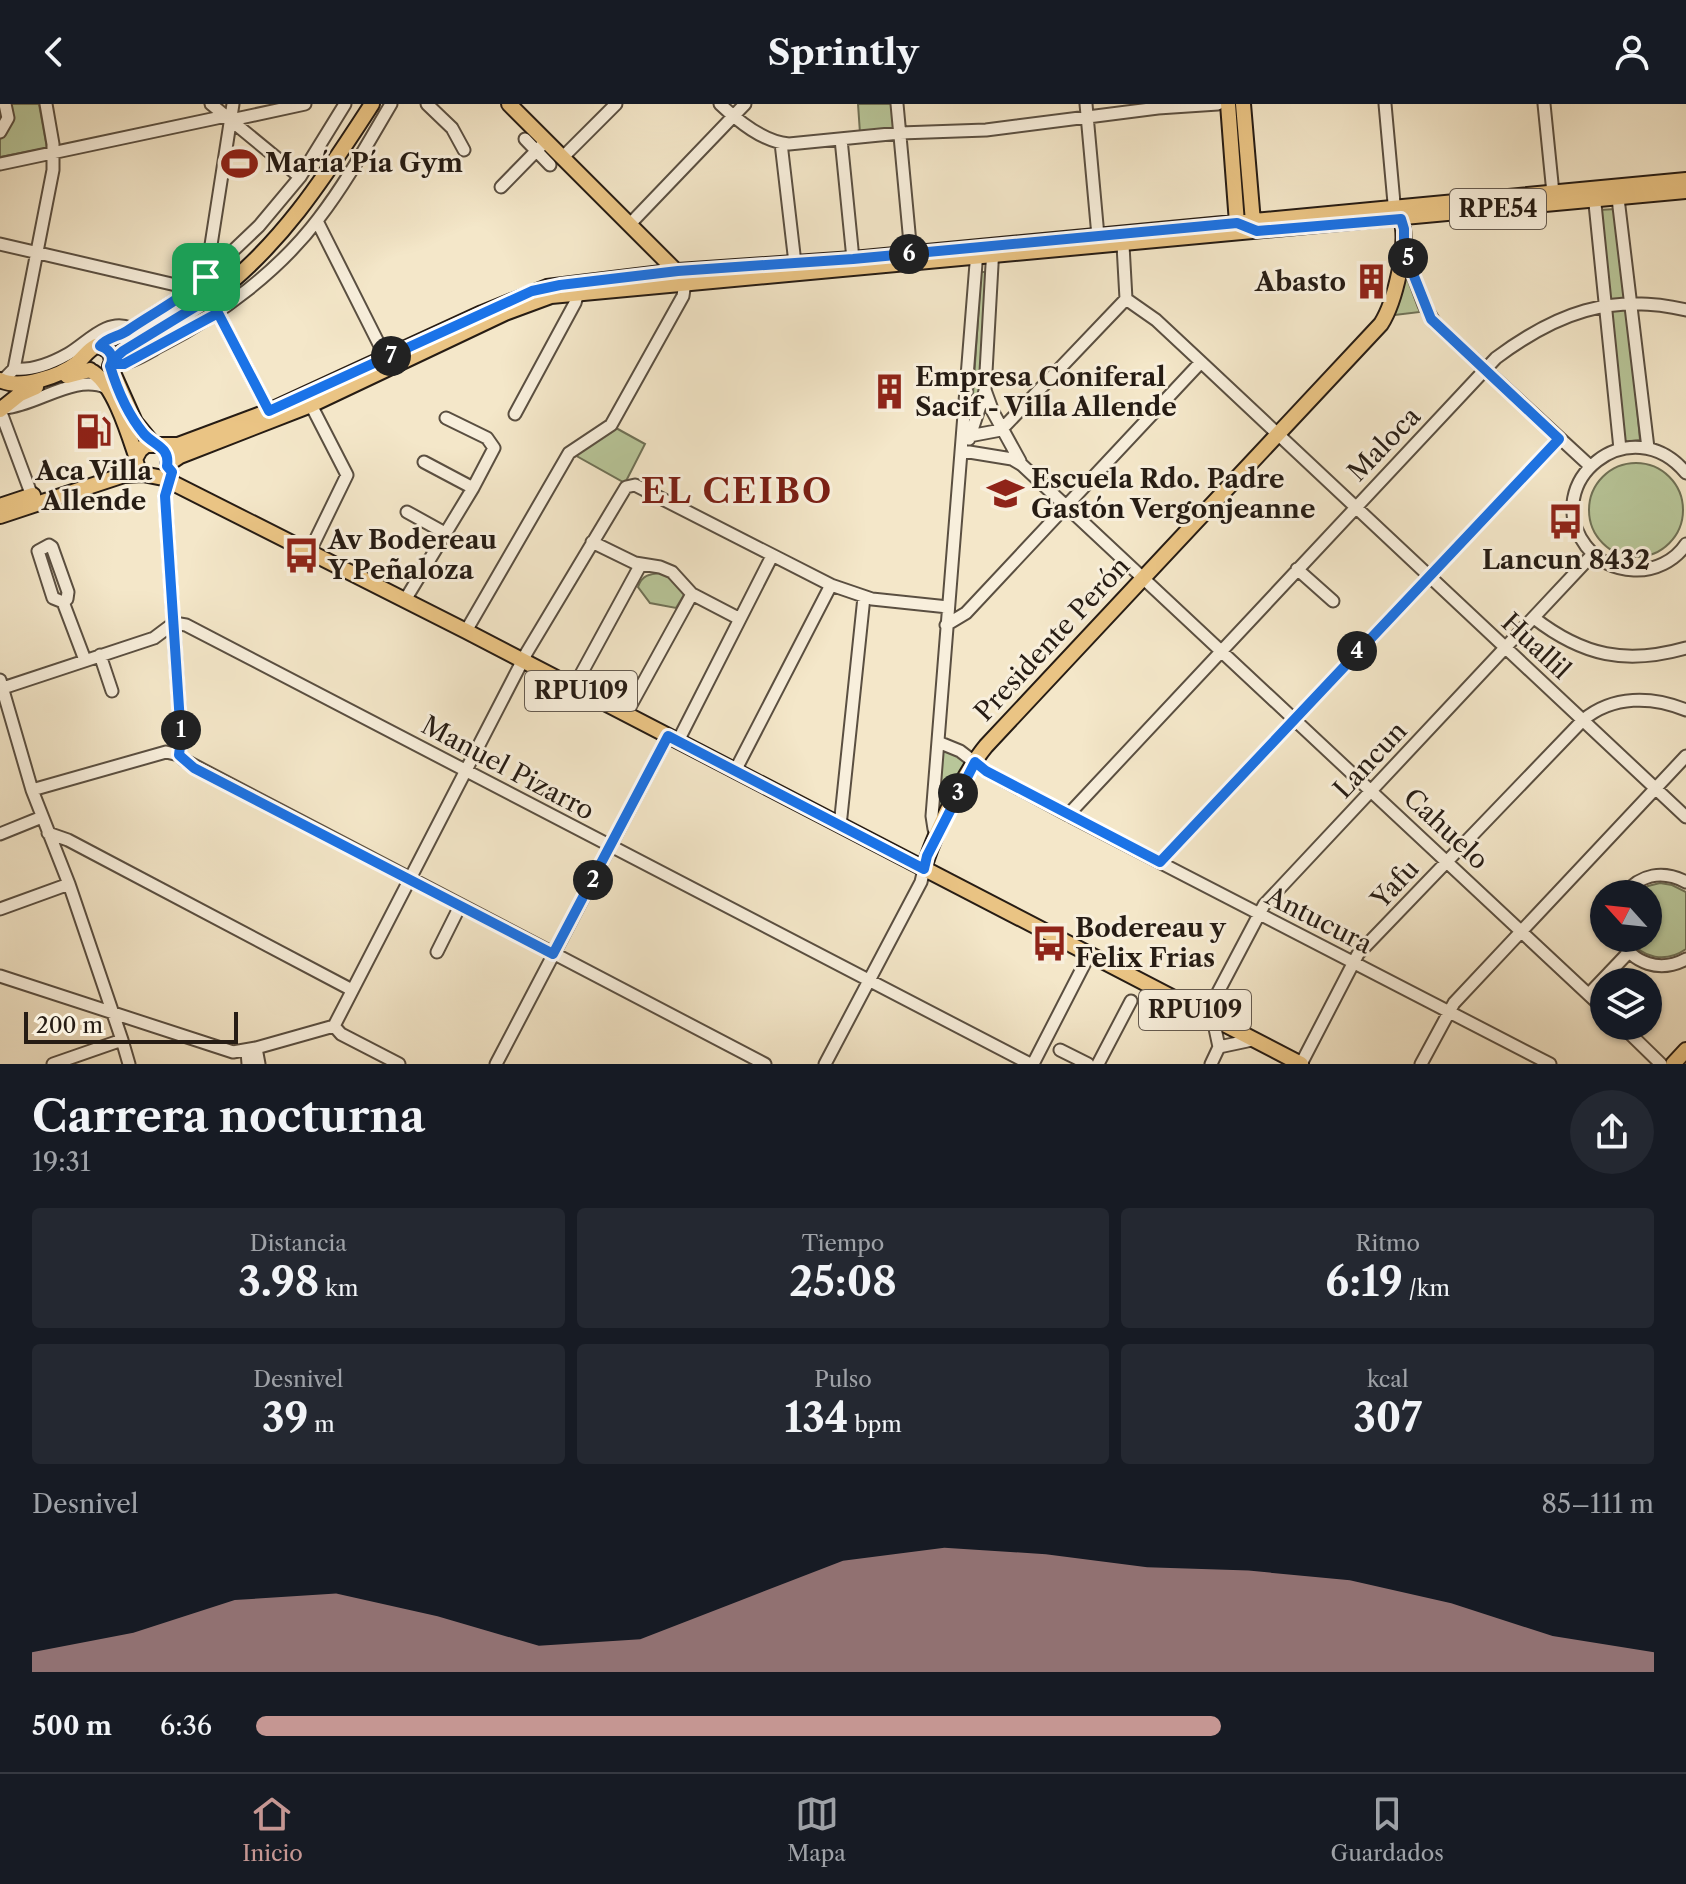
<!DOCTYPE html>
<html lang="es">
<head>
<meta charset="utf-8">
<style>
	:root { --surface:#171b24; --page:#242831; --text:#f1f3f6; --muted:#9ea1a6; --line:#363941; --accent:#c59692 }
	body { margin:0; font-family:"Libre Caslon Text",serif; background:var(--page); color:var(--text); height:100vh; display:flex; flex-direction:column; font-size:30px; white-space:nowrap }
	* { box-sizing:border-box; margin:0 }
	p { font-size:26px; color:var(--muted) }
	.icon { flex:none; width:44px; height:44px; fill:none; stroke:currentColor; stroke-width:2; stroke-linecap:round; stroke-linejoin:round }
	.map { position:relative; height:960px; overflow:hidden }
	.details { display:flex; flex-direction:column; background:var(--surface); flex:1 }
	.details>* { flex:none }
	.needle { width:52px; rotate:297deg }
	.tools { position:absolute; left:1590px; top:776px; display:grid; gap:16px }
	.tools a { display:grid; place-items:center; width:72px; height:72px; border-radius:50%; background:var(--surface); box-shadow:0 2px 6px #0004; font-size:40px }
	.scale { position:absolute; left:24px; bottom:20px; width:214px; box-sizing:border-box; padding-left:8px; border:4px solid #261c14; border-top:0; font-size:22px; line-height:28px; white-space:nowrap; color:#261c14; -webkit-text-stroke:6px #f8efdc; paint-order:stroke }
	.pin { position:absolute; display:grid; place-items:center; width:68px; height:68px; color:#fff; margin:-34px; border-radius:16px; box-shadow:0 4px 12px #0006 }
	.km { position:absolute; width:40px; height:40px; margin:-20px; border-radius:50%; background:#222; color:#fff; font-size:22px; line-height:40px; text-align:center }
	.round { display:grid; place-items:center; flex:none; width:84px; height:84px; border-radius:42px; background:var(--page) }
	.head { display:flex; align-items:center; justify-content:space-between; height:136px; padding:0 32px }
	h1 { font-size:44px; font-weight:700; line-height:60px }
	.stats { display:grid; grid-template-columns:repeat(3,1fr); gap:12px; height:136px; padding:8px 32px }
	.stats div { display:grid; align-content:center; border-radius:8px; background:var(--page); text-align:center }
	.stats b { font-size:40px; font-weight:700 }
	.stats small { font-size:22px; font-weight:400 }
	.stats p { font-size:22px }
	.chart { height:224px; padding:16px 32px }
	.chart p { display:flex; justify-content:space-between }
	.chart svg { width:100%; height:144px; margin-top:8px; fill:var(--accent); opacity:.7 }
	ul { padding:0 32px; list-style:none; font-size:26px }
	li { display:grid; grid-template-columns:128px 96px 1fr; align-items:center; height:60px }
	li i { height:20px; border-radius:10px; background:var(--accent) }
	header { display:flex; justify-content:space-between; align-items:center; height:104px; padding:0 32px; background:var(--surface); font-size:36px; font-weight:700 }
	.dock { display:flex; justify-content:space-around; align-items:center; height:112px; border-top:2px solid var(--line); background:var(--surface); font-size:22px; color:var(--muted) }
	.dock a { display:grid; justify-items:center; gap:4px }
	.dock .on { color:var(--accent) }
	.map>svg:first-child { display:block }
	.green { fill:#b8c699; stroke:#6f7156; stroke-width:2 }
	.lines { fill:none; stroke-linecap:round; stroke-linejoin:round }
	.minor-casing { stroke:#5a4f41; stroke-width:15 }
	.major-casing { stroke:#261c14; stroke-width:18 }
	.minor { stroke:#f8efdc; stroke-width:11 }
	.major { stroke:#eac484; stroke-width:14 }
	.route-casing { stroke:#fff; stroke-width:16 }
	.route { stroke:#1a73e8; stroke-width:10 }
	.labels { text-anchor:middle; stroke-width:6; stroke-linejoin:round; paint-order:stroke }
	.shield { fill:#f8efdc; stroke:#655b50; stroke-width:2 }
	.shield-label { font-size:24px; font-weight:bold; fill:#261c14 }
	.poi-label { font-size:26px; font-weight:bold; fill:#261c14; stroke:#f8efdc; text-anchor:start }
	.street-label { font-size:26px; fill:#261c14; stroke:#f8efdc }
	.district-label { font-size:34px; font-weight:bold; letter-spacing:2px; fill:#7a1f14; stroke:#f8efdc }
</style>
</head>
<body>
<header><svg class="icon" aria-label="back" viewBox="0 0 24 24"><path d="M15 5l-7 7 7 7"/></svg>Sprintly<svg class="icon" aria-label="person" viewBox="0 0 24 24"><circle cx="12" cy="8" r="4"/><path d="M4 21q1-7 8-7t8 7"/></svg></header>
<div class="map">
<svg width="1686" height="960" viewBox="0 0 1686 960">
	<rect width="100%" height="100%" fill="#f4e7c9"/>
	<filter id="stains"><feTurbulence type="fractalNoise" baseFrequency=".0025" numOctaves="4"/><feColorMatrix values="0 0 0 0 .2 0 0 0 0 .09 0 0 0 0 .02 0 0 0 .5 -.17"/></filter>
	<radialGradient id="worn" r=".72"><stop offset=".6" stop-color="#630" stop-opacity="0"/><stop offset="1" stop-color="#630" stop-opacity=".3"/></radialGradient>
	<!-- green -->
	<path class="green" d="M9,0H39L47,44L0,53V33Z
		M858,0H896L897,26L860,29Z
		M1615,105L1628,194L1608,196L1599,106Z
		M1405,156L1420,208L1386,212Z
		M981,168H989L981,282L971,321Z
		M1628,205L1640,336L1624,338L1611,207Z
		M616,324L645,340L625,379L573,350Z
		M1589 406a47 47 0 1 1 94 0a47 47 0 1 1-94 0Z
		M662,469L674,476L685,489L676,504L650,499L638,483C642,471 649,470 662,469Z
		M943,644L964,655L966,659L941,712L936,709Z
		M1660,779L1672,781L1686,788V845C1666,859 1642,855 1629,834H1648V790H1636L1648,782Z"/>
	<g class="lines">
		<defs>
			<path id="minor" d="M211,0L300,73
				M427,0L452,24L464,46
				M720,0C738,17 763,38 789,40L900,29L986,26L1158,4L1218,0
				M897,0L911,150
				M1086,0L1098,132
				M1385,0L1394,99L1399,111
				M1544,0L1553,89
				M231,16L305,0
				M0,28L8,14L5,0
				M525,35L550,61
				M841,35L853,155
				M781,39L795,159
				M562,54L616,0
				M0,60L226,12
				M501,83L545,38
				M1617,86L1648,344
				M1594,90L1620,345
				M317,117L386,254
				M630,120L745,0
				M0,140L193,185
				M1123,141L1126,195
				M993,143L985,286L993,308L1020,357
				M1404,147L1424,201L1435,219L1590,362
				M213,192L206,181V173L233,0
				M1126,195L1156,216L1201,258L1686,713
				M218,209L269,307
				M100,242L105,237L124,229L195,183L259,122L300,73L345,0
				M111,260C129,262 147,249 162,241C220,211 279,167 319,114C346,79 368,39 391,0
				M14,265C33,267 52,259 68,250C87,239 107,214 130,224
				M2,277L14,265L53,66V40L46,0
				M5,304C38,301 75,269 107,284
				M0,306L32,392
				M515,310L575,199L578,188
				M964,333L1001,326L1126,195
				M969,335L985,287
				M963,347L1012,355L1022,361L1604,905
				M424,358L473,384
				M172,368L165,392L181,634L179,651L184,656L765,960
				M1686,369C1631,303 1538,378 1586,442C1598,457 1615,465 1634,466C1654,467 1675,457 1686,440
				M407,408L445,429
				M592,438L635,459L660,463L672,468L692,490L740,515
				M310,447L347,371L311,301
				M1297,465L1333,497
				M405,496L473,384L494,344L487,334L446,314
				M63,498L53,494L38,447L49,441L52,443L68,488L67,495L63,498L85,556
				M1534,514C1583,552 1626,561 1686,544
				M174,519L186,521L1030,960
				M946,521L966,509L1201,258
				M466,527L569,349L611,321L683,192L685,178
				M100,551L112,587
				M0,576L32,686L69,780L122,936L53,960
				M574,583L641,460
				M0,585L154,534L174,519
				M626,610L692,490
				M678,637L772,452
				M938,638L960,647L986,667L1068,711L1550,960
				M735,667L831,481
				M32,686L166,648L179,651
				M1068,711L1496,254C1555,210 1611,188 1686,206
				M840,722L864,493
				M48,729L68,736L352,886
				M0,730L42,713
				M938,730L934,725L932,712L977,147
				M1160,758L1559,335
				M1624,790C1641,770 1663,766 1686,778
				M0,805L69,780
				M1619,834C1633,860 1660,869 1686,855
				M437,848L460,802
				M0,872L233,948L256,944L334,922
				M1589,890L1629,848
				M1206,911L1264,801L1593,450
				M334,922L527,548L626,383L635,381L831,481L872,495L948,503
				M334,922L341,930L399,960
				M1622,922L1661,960
				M122,936L129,960
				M1219,943L1252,936
				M256,944L259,960
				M1060,946L1088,960
				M247,947L248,960
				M496,960L668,632
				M825,960L921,778L924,765
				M1033,960L1089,851
				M1098,960L1131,897
				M1211,960L1219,943L1213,915
				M1301,960L1358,850L1583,616C1613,591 1652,592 1686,606
				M1421,960L1454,899L1686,652"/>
			<path id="major" d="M509,0L680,171
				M1228,0L1237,119
				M1243,0L1253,118
				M112,257L123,247C152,230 184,213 212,193C281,142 326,71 372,0
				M110,262L135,318L153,340
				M93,268C114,282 128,328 136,352
				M67,272L90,266
				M0,276C20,286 60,272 77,259C84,253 88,246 96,242L102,243L110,248L112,257L110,262
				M0,306L20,290L36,283
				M168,360L180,352L311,301L505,209L551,192L1686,87
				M143,370L138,365L135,355L140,346L146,341H178L269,307L482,209L547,183L678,167L853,155L1686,76
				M0,402L33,391
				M0,412L124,371L143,370L163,374L466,527L1301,960
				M924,765C932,734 965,667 986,642L1381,220C1395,198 1409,139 1401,115
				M1673,960L1686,946"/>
		</defs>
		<!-- minor casing -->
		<use href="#minor" class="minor-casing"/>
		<!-- major casing -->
		<use href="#major" class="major-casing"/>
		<!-- minor -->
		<use href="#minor" class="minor"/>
		<!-- major -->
		<use href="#major" class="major"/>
	</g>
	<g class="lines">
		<defs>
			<path id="route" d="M206,173V181L213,192L123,247L112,257L110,262C117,285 129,312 144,330C155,342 170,343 167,362L172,368L165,392L181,634L179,651L194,664L553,850L668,632L924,765L927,752L975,658L986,667L1160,758L1559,335L1431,215L1404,147V125L1401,115L1257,127L1237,119L853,155L678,167L560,181L532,187L269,307L218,209L124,260H111C114,251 109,245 100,242C107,233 118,233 127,227C153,209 183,194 206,173"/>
		</defs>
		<!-- route casing -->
		<use href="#route" class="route-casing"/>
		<!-- route -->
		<use href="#route" class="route"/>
	</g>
	<!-- icons -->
	<defs>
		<symbol id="stadium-bare" viewBox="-9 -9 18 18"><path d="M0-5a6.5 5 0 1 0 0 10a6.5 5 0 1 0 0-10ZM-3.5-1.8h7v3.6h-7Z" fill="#8f2418" stroke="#f8efdc" stroke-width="2.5" paint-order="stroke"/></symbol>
		<symbol id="building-bare" viewBox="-9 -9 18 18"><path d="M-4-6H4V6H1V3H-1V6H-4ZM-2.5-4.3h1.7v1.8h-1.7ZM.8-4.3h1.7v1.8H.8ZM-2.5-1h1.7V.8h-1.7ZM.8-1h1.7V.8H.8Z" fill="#8f2418" stroke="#f8efdc" stroke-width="2.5" paint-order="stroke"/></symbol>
		<symbol id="fuel-bare" viewBox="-9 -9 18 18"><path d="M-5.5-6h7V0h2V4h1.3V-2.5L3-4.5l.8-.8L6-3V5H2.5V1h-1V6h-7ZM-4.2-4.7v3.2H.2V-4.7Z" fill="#8f2418" stroke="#f8efdc" stroke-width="2.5" paint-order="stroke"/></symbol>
		<symbol id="school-bare" viewBox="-9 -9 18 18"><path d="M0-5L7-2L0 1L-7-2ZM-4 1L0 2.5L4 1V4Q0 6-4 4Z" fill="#8f2418" stroke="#f8efdc" stroke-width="2.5" paint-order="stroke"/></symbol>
		<symbol id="bus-bare" viewBox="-9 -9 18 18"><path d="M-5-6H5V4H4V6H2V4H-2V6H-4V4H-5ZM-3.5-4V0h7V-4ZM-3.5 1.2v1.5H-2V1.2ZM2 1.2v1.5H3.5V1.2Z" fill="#8f2418" stroke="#f8efdc" stroke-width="2.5" paint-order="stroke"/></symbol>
	</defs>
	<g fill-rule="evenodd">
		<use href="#stadium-bare" x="214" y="34" width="51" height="51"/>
		<use href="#building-bare" x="1346" y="152" width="51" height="51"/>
		<use href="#building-bare" x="864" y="262" width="51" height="51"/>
		<use href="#fuel-bare" x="68" y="302" width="51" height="51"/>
		<use href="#school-bare" x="980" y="364" width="51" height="51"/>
		<use href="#bus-bare" x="1540" y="392" width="51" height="51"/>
		<use href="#bus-bare" x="276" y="426" width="51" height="51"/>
		<use href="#bus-bare" x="1024" y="814" width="51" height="51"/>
	</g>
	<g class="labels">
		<!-- shield labels -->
		<g class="shield">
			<rect x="1450" y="85" width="96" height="40" rx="6"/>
			<rect x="525" y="567" width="112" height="40" rx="6"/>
			<rect x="1139" y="886" width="112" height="40" rx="6"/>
		</g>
		<g class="shield-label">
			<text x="1498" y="113">RPE54</text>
			<text x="581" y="595">RPU109</text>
			<text x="1195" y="914">RPU109</text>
		</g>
		<!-- poi labels -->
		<g class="poi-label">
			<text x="265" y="68">María Pía Gym</text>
			<text x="1346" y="187" text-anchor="end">Abasto</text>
			<text x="915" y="282">Empresa Coniferal<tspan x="915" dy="30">Sacif - Villa Allende</tspan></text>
			<text x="94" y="376" text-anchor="middle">Aca Villa<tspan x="94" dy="30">Allende</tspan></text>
			<text x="1031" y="384">Escuela Rdo. Padre<tspan x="1031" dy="30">Gastón Vergonjeanne</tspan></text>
			<text x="328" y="445">Av Bodereau<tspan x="328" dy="30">Y Peñaloza</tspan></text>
			<text x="1566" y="465" text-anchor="middle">Lancun 8432</text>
			<text x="1075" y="833">Bodereau y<tspan x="1075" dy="30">Felix Frias</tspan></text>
		</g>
		<!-- street labels -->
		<g class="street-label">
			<text transform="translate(1384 340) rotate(-46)" y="9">Maloca</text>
			<text transform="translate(1052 535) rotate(-47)" y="9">Presidente Perón</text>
			<text transform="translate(1536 542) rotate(43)" y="9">Huallil</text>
			<text transform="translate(1370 656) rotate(-47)" y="9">Lancun</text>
			<text transform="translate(508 664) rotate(28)" y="9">Manuel Pizarro</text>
			<text transform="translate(1446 725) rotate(43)" y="9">Cahuelo</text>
			<text transform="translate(1395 780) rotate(-47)" y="9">Yafu</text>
			<text transform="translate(1319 816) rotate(27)" y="9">Antucura</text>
		</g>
		<!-- district labels -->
		<g class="district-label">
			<text x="737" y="399">EL CEIBO</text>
		</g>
	</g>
	<rect width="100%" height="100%" filter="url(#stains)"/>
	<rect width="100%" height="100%" fill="url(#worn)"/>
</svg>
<div class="tools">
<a><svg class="needle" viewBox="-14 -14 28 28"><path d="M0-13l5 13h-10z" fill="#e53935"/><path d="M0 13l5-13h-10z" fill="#9ea1a6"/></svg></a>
<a><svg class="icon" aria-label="layers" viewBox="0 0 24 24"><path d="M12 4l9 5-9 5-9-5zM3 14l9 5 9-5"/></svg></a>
</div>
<div class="scale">200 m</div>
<div class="pin" style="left:206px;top:173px;background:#1e9e55"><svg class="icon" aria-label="arrive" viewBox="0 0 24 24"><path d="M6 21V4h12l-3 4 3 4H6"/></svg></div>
<b class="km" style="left:181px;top:626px">1</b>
<b class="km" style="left:593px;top:776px">2</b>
<b class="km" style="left:958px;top:689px">3</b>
<b class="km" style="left:1357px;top:547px">4</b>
<b class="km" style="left:1408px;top:154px">5</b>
<b class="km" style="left:909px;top:150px">6</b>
<b class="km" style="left:391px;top:252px">7</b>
</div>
<section class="details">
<div class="head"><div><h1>Carrera nocturna</h1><p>19:31</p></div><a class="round"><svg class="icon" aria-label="share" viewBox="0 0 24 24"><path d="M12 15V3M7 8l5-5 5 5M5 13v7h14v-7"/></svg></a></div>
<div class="stats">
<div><p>Distancia</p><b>3.98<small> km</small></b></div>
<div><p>Tiempo</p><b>25:08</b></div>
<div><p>Ritmo</p><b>6:19<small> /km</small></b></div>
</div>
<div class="stats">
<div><p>Desnivel</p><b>39<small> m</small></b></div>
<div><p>Pulso</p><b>134<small> bpm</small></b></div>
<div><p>kcal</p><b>307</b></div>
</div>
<div class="chart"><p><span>Desnivel</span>85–111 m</p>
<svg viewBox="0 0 160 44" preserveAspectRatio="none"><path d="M0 44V38L10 32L20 22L30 20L40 27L50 36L60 34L70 22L80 10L90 6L100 8L110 12L120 13L130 16L140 23L150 33L160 38V44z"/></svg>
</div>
<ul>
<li><b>500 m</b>6:36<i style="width:69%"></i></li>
</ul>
</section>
<nav class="dock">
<a class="on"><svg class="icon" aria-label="home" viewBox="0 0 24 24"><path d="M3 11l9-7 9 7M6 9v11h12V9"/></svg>Inicio</a>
<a><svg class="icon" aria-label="map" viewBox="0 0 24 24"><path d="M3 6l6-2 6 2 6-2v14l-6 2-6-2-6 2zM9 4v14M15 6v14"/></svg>Mapa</a>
<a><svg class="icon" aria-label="saved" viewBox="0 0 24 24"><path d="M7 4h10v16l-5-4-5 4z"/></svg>Guardados</a>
</nav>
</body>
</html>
